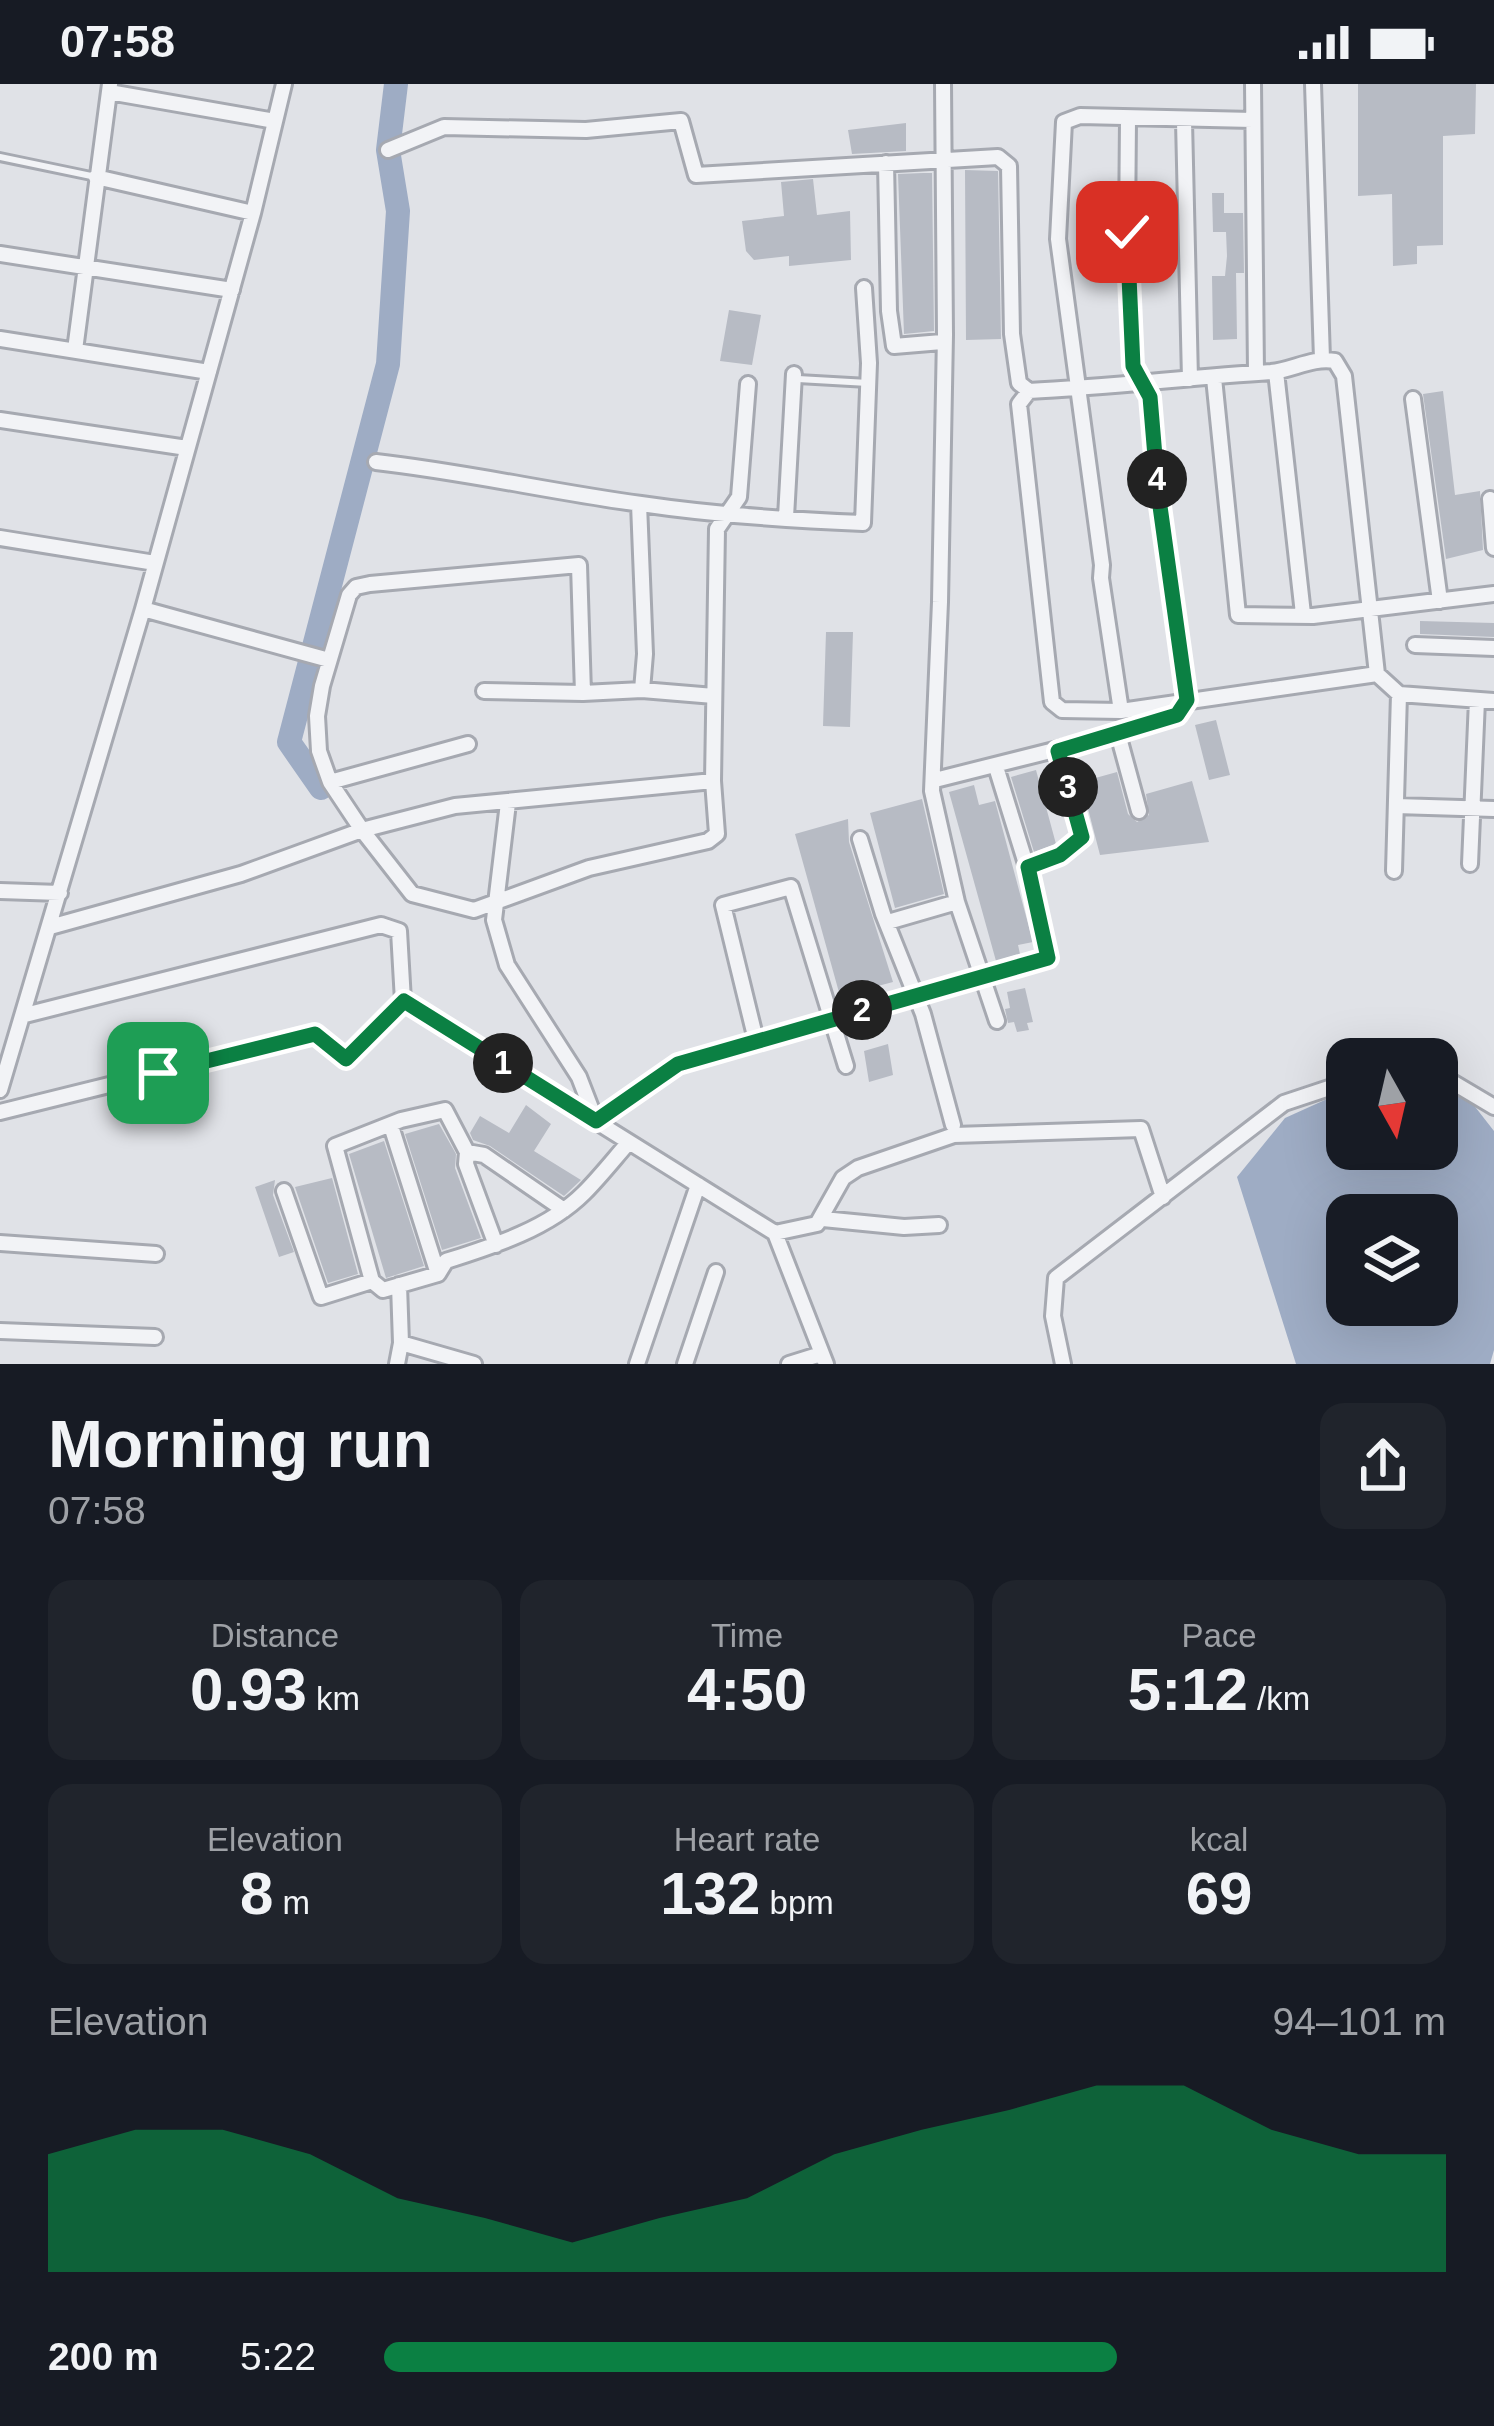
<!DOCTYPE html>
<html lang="en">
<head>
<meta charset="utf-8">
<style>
	:root { --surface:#171b24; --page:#20242c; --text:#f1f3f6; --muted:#9ea1a6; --accent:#0b8043 }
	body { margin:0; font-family:Helvetica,sans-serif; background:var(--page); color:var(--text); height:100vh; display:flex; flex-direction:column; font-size:45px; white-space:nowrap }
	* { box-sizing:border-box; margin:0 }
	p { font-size:39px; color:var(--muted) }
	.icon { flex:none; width:66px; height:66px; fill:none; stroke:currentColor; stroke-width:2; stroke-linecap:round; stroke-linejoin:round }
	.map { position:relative; height:1280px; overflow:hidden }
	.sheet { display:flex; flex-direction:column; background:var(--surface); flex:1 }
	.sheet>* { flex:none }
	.needle { width:78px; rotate:172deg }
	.controls { position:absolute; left:1326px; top:954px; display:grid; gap:24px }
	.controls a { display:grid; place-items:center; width:132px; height:132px; border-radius:24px; background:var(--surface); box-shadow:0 12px 48px #0002; font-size:60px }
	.pin { position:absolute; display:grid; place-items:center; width:102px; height:102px; color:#fff; margin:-51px; border-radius:24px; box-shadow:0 6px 18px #0006 }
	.km { position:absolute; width:60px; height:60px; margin:-30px; border-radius:50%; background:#222; color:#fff; font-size:33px; line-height:60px; text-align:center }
	.round { display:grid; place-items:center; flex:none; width:126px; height:126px; border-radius:24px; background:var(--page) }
	.headline { display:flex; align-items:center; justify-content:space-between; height:204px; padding:0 48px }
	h1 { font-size:66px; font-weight:700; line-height:90px }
	.stats { display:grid; grid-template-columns:repeat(3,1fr); gap:18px; height:204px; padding:12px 48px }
	.stats div { display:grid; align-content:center; border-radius:24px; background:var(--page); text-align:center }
	.stats b { font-size:60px; font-weight:700 }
	.stats small { font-size:33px; font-weight:400 }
	.stats p { font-size:33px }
	.chart { height:336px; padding:24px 48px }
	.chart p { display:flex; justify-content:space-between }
	.chart svg { width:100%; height:216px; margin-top:12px; fill:var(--accent); opacity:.7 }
	ul { padding:0 48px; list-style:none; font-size:39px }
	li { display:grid; grid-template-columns:192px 144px 1fr; align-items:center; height:90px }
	li i { height:30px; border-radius:15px; background:var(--accent) }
	.status { display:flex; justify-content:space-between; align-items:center; height:84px; padding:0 60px; background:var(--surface); direction:ltr }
	.status svg { height:33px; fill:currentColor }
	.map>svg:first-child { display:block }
	.water { fill:#9eacc4; fill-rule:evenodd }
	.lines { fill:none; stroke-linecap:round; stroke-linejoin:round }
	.river { stroke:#9eacc4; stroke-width:24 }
	.building { fill:#b7bbc4 }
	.service-casing { stroke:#a6a9b1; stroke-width:12 }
	.minor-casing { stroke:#a6a9b1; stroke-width:20 }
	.service { stroke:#f2f3f6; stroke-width:6 }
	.minor { stroke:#f2f3f6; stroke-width:14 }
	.route-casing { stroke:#fff; stroke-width:24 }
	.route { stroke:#0b8043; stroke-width:15 }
</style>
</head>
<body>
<div class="status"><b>07:58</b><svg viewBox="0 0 49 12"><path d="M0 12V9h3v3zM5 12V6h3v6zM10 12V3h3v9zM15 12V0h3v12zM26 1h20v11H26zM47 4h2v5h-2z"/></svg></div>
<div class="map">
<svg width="1494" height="1280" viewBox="0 0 1494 1280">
	<rect width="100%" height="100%" fill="#e0e2e7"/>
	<!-- water -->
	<path class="water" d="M1451,992L1494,1047V1266L1490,1280H1296L1237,1093L1285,1034L1347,1006V1065H1437V993ZM1347,1131H1437V1221H1347Z"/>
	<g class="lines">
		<!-- river -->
		<path class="river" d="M321,704L289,658L388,280L398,127L388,66L396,0"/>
	</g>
	<!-- building -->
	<path class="building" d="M1358,0H1476L1475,50L1443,52V161L1417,162V180L1393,182L1392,110L1358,112Z
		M906,39V67L852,70L848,46Z
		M965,86L998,87L1001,255L966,256Z
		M923,89H932L934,247L904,250L898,90Z
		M813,95L817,131L850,127L851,176L789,182V172L754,176L746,167L742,137L784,132L781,98Z
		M1212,109H1224V129H1243L1244,189H1236L1237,255L1213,256L1212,192H1225L1227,172L1226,148H1213Z
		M729,226L761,231L752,281L720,277Z
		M1443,307L1455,411L1480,407L1483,466L1446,475L1423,310Z
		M1420,537L1494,539V553L1420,550Z
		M826,548H853L850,643L823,642Z
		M1216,636L1230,691L1209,696L1195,641Z
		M1036,686L1056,760L1034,768L1011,693Z
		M1117,688L1128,730L1137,738L1149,731L1146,710L1192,697L1209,758L1100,771L1081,698Z
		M974,701L979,721L995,717L1033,858L1018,861L1020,870L996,877L949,708Z
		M922,715L944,810L895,824L870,729Z
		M848,735L849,758L893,898L840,912L795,750Z
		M1025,904L1033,938L1027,939L1029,946L1017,948L1014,938L1008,939L1005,925L1010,924L1007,908Z
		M888,960L893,991L869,998L864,967Z
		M526,1021L551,1040L534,1067L581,1096L564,1112L490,1062L473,1056L470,1049L480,1032L509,1049Z
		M439,1040L456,1070L455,1084L481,1154L442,1166L405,1050Z
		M384,1057L424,1182L386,1194L349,1070Z
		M332,1094L358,1190L328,1199L295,1103Z
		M275,1096L273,1111L294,1168L279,1173L255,1103Z"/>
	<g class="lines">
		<defs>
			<path id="service" d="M0,73L96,93
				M798,295L868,299"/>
			<path id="minor" d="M943,0L945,251L940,518L932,707L957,818L997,937
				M1253,0L1256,288
				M1313,0L1322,275
				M109,8L275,37
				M1184,37L1190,295
				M388,66L444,43L586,46L681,37L696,91L998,73L1009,82L1012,250L1019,299L1029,307
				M886,79L889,227L894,262L942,258
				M96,93L253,129
				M0,170L232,206
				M0,255L209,288
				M75,266L110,0
				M1276,288L1303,530
				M1214,294L1238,531L1313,532L1494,510
				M1029,307C1110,303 1191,293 1271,288C1293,286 1312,273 1335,277L1344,292L1377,590L1121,627L1101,494L1102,481L1058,155L1064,38L1080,32L1253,36
				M1029,307L1019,320L1052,618L1062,626L1121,627
				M1413,315L1440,517
				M0,336L187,364
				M376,378C465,388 552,408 641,420C715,431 789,436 863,439L869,279L864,204
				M1490,415L1494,464
				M639,420L645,570L642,606
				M786,433L794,290
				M0,454L155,479
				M143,525L329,576
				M1415,561L1494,564
				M1377,590L1399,610L1494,617
				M484,607L583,609L579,481L370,500L356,503L349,511L322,602L317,632L319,667L330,698L362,746L412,810L474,826L589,784L708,757L717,750L713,697L717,445L739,413L748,300
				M583,609L642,606L714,612
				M1118,650L1139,727
				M935,696L1118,650L1177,631L1187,616L1158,408L1150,313L1133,282L1127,148L1128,36
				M330,698L468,660
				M508,719L494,836L507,881L579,993L596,1037L678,980L1048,874L1027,783L996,683
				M1396,722L1494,725
				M860,755L883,830L923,930L953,1041
				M1470,780L1477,616
				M1027,783L1060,771L1082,753L1059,667
				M1394,787L1399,610
				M0,807L60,809
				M888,838L957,818
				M50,843L241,790L362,746L455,722L713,697
				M25,931L381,841L399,847L403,917
				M756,956L723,821L791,803L846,982
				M1437,989L1494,1023
				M0,1006L143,525L253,129L284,0
				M0,1028L315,950L346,975L403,917L775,1149L826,1280
				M391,1042L438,1190
				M467,1068L484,1071L564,1126
				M284,1107L321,1213L372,1197L383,1206L438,1190L446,1177C493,1162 548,1145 584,1109C600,1093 614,1075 629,1058
				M823,1135L904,1143L939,1141
				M775,1149L817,1140L843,1094L858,1084L954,1051L1141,1045L1163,1113
				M0,1159L156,1170
				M372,1197L335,1062L401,1036L445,1026L467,1068L466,1080L496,1161
				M399,1201L401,1259
				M0,1247L155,1253
				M397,1280L401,1259L474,1280
				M637,1280L698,1101
				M685,1280L716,1188
				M789,1280L821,1270
				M1063,1280L1053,1232L1056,1194L1284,1019L1347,998"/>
		</defs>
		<!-- service casing -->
		<use href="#service" class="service-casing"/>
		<!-- minor casing -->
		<use href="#minor" class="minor-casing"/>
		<!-- service -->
		<use href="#service" class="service"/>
		<!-- minor -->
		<use href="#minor" class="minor"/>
	</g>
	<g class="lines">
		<defs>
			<path id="route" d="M158,989L315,950L346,975L404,917L596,1037L678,980L1048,874L1028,783L1060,771L1082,753L1058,667L1177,631L1187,616L1158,408L1150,313L1133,282L1127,148"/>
		</defs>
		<!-- route casing -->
		<use href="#route" class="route-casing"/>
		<!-- route -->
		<use href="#route" class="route"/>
	</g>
</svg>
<div class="controls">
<a><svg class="needle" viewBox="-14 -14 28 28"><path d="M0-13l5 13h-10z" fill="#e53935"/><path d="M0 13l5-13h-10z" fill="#9ea1a6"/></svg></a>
<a><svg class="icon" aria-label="layers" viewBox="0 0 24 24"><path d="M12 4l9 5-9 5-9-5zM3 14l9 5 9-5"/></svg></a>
</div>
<div class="pin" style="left:158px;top:989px;background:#1e9e55"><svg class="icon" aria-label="arrive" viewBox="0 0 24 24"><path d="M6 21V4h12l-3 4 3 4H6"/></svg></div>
<div class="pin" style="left:1127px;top:148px;background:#d93025"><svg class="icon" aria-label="check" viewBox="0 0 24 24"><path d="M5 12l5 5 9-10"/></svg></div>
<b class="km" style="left:503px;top:979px">1</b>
<b class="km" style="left:862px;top:926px">2</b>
<b class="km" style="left:1068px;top:703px">3</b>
<b class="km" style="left:1157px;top:395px">4</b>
</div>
<section class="sheet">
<div class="headline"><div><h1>Morning run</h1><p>07:58</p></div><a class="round"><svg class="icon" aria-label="share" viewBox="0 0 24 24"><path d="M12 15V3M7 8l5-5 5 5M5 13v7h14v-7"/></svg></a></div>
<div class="stats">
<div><p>Distance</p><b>0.93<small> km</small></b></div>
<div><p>Time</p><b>4:50</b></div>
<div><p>Pace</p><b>5:12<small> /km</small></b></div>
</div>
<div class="stats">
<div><p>Elevation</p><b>8<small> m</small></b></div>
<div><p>Heart rate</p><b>132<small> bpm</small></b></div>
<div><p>kcal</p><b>69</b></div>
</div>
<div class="chart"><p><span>Elevation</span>94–101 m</p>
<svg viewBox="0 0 160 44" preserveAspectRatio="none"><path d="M0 44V20L10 15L20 15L30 20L40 29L50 33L60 38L70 33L80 29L90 20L100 15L110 11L120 6L130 6L140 15L150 20L160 20V44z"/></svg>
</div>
<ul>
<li><b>200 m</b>5:22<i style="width:69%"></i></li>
</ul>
</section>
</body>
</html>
